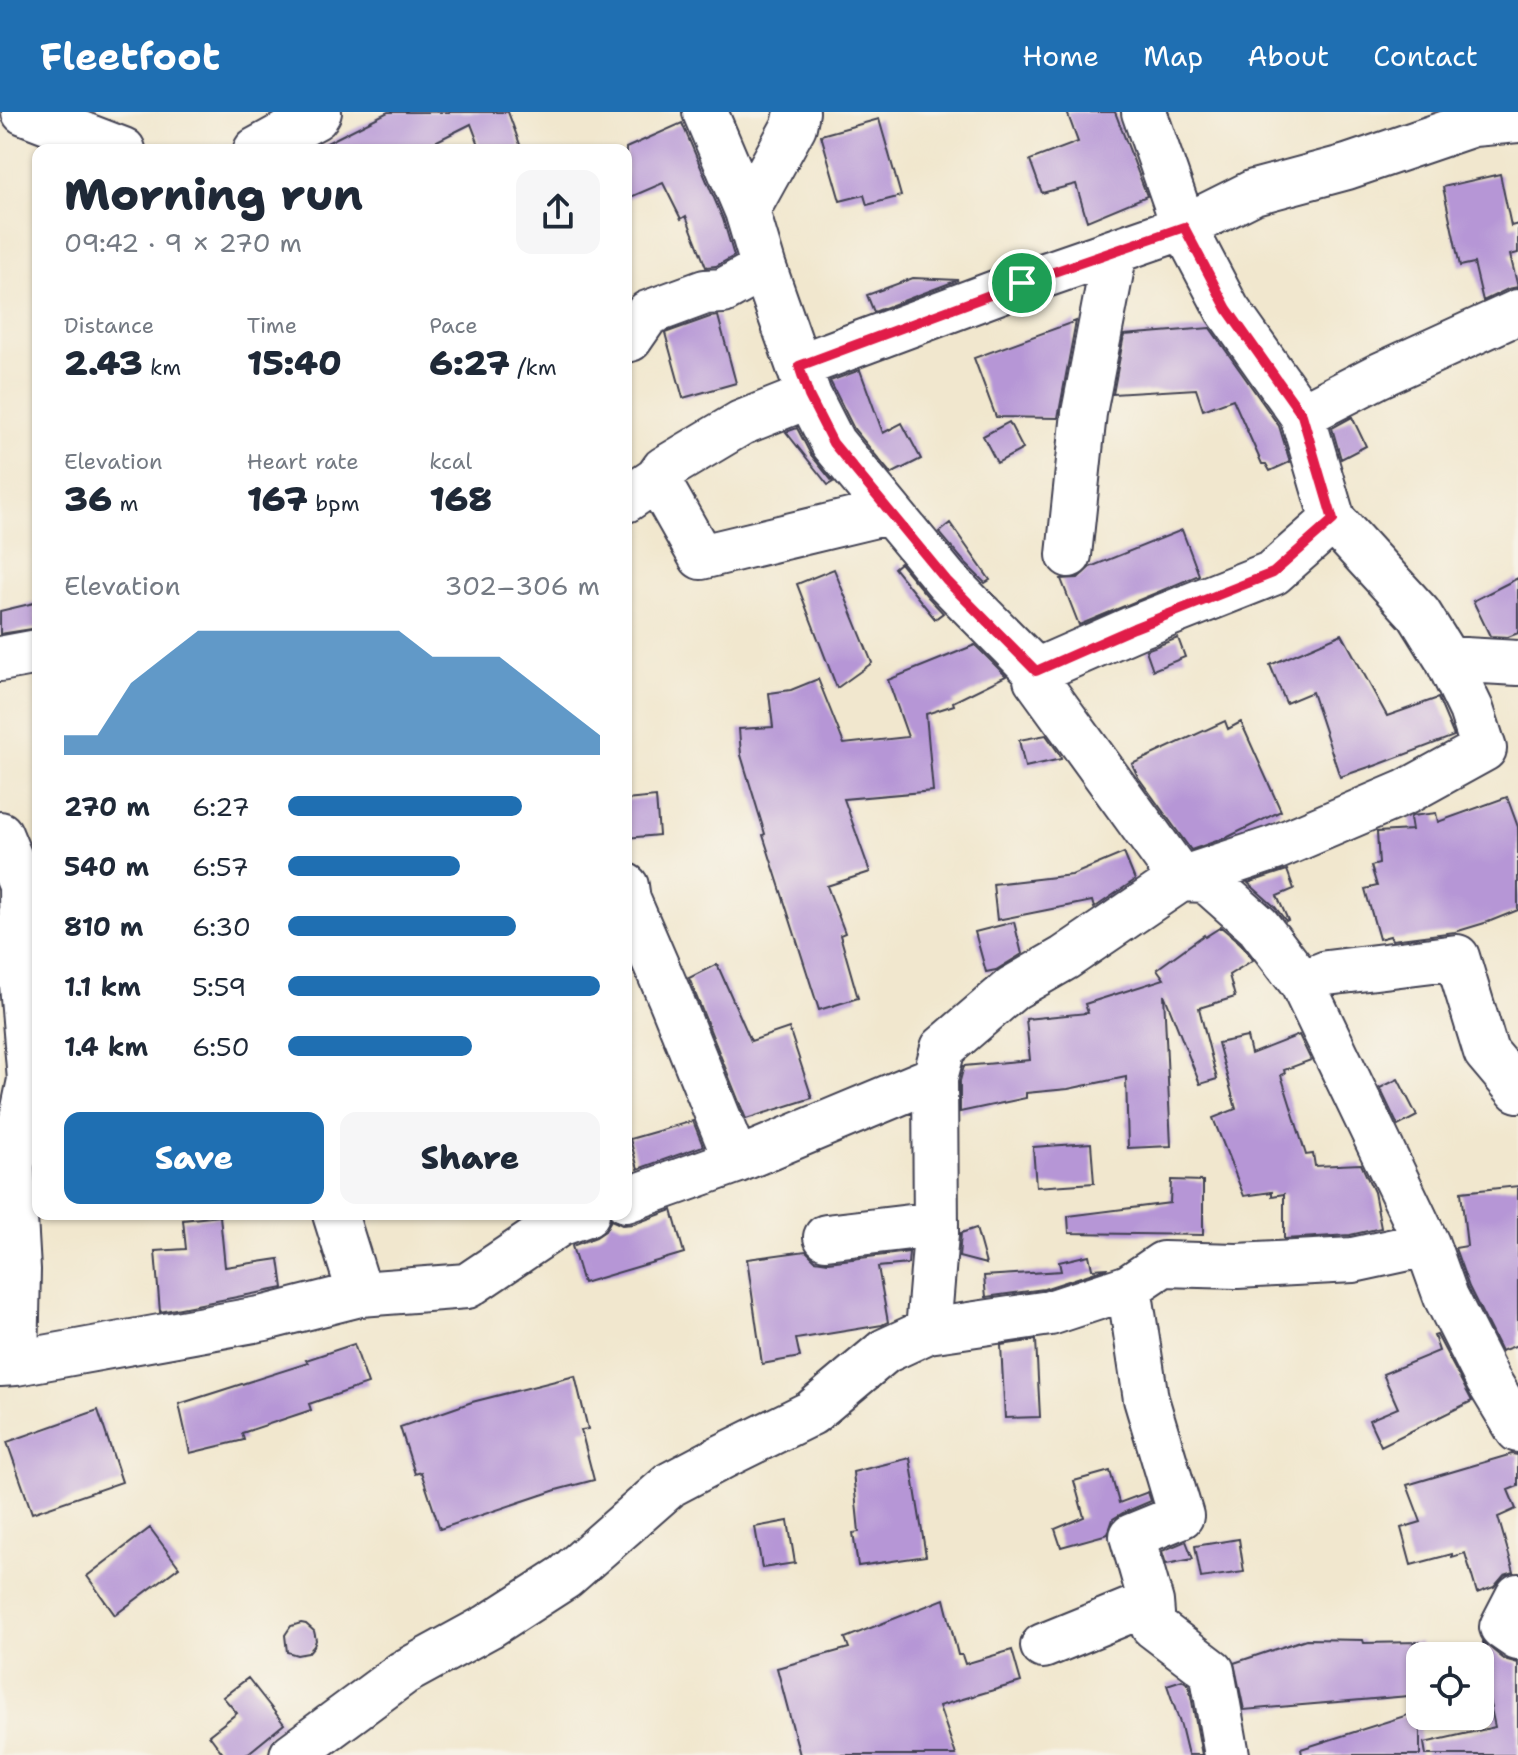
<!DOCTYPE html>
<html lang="en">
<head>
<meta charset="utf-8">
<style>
	:root { --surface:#fff; --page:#f6f6f7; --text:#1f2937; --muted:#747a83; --accent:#1f6fb2 }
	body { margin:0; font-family:"Shantell Sans",sans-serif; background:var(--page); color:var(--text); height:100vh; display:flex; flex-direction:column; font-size:30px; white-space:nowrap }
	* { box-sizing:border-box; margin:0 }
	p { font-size:26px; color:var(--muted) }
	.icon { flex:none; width:44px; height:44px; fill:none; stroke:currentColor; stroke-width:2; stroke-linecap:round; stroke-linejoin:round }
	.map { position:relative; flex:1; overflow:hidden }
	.details { position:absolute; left:32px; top:32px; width:600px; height:1076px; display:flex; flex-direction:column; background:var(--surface); border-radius:16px; box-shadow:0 2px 6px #0004 }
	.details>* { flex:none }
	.controls { position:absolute; left:1406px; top:1530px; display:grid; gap:16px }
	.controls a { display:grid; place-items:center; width:88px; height:88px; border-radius:16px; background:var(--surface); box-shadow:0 2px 6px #0004; font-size:40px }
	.pin { position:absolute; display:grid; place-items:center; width:68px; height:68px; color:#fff; margin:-34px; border:4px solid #fff; border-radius:50%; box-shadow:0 2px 8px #0007 }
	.round { display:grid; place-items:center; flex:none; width:84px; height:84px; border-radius:16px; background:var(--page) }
	.headline { display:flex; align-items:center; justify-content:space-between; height:136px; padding:0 32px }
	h1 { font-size:44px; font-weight:800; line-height:60px }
	.metrics { display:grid; grid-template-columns:repeat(3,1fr); gap:12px; height:136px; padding:8px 32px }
	.metrics div { display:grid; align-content:center }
	.metrics b { font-size:34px; font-weight:800 }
	.metrics small { font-size:22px; font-weight:400 }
	.metrics p { font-size:22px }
	.chart { height:224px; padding:16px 32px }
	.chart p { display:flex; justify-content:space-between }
	.chart svg { width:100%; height:144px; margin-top:8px; fill:var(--accent); opacity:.7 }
	.action { display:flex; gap:16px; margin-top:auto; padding:16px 32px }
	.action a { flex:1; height:92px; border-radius:16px; background:var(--accent); color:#fff; font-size:32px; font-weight:800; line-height:92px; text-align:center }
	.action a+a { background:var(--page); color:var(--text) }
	ul { padding:0 32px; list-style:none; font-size:26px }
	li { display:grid; grid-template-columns:128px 96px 1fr; align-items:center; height:60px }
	li i { height:20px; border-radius:10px; background:var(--accent) }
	header { display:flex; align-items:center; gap:48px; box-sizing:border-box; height:112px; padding:0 40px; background:var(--accent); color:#fff }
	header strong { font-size:38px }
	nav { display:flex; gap:44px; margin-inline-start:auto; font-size:28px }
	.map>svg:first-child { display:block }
	.building { fill:#b696d6 }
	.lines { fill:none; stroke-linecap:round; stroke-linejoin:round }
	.minor-casing { stroke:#414051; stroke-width:48 }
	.minor { stroke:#fff; stroke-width:44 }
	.route-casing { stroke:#fff; stroke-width:16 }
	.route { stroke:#e11d48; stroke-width:10 }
</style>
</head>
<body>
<header>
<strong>Fleetfoot</strong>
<nav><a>Home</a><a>Map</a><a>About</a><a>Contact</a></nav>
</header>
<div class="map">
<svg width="1518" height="1643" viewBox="0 0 1518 1643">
	<rect width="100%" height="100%" fill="#f7f3e8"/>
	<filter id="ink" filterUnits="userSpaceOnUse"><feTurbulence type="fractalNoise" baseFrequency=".0125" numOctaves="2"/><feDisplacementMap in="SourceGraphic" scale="16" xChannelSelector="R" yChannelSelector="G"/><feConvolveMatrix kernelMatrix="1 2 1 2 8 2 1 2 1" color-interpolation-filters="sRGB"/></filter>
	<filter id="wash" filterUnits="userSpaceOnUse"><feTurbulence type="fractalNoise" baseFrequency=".006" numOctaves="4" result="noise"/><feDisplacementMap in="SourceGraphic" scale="32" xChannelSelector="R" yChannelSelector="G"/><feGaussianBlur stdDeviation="1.8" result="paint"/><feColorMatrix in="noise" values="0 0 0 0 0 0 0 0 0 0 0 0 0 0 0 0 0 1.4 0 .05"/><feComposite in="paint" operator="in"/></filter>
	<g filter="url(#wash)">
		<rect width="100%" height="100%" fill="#f1e7ce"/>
		<g id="blocks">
			<!-- building -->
			<path class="building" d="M388,0H508L522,38H481L471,12L419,38H313Z
				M1067,0H1115L1147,84L1087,109L1076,72L1042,81L1030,48L1078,30Z
				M879,7L901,84L867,93L864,83L840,89L821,23Z
				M682,11L723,107L734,144L716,154L706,155L686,104L681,107L663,71L626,87V36Z
				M1500,62L1511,114L1518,112V141L1510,143L1518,175L1508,177L1483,189L1474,151L1460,154L1443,75Z
				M913,166L958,168L874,200L867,183Z
				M718,204L736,271L683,286L665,221L710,205Z
				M1076,209L1058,306L996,305L974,246Z
				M1210,216L1279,314L1290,350L1270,359L1266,352H1262L1233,287L1203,298L1196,277L1113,282L1124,223Z
				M860,258L883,321L902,311L921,347L891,362L854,317L830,269Z
				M1352,305L1366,334L1341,347L1332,316Z
				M1009,310L1023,337L997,351L983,324Z
				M797,316L811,343L833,370L828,373L786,320Z
				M950,411L990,468L985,471L966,452L939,420Z
				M1182,418L1199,463L1079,513L1061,467L1078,466L1090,455Z
				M900,451L928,485L943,501L935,507L894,456Z
				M834,457L872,551L837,576L797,472Z
				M1518,466V521L1508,525L1490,524L1473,489Z
				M34,491L38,516L0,522V499Z
				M1342,522L1387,604L1438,586L1454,624L1372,655V654L1340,665L1312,580L1286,591L1270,553Z
				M1178,526L1185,545L1153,558L1146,538Z
				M975,533L1006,564L953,590L954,593L926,602L933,679L844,687L870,760L827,774L845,821L840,823L858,886L819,898L763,723L765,722L741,643L739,617L773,615L769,581L791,578L818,567L844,632L908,625L888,568Z
				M1225,609L1228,617L1241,610L1281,699L1228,725L1191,738L1138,665L1132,652Z
				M1046,623L1060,643L1061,647L1025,655L1019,628Z
				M656,685L659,723L626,726V688Z
				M1507,685L1518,715V798L1488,810L1455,820L1392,828L1390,824L1379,827L1365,777L1377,774L1371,754L1379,752L1377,720L1412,718L1410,706L1412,704L1436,701L1438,710Z
				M1124,741L1135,768L1094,796L1092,789L997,808L993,772L1072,763Z
				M1287,758L1294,777L1277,784L1288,808L1286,809L1275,795L1248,771Z
				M1014,810L1022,842L996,858L986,860L975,820Z
				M1221,815L1240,831L1253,848L1229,863L1235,885L1199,896L1217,967L1200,972L1164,882L1171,1034L1128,1036L1126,965L1068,977L1026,981V986L960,1000V969L964,954L1030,948L1026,907L1088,901L1085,892L1164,867L1157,857L1204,823L1205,825Z
				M717,852L751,929L789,916L812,986L746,1007L689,866Z
				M1299,923L1311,948L1284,958L1285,961L1281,963L1306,1043L1313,1042L1315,1054L1361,1052L1374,1080L1381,1116L1350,1123L1284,1127V1082L1272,1084V1080L1244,1084L1213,1006L1236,997L1218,931L1247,925L1251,942Z
				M1398,967L1417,1004L1398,1014L1380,976Z
				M693,1009L703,1034L638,1057L630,1027Z
				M1091,1031L1094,1071L1036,1075L1033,1035Z
				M1171,1068L1203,1069V1123L1069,1121L1068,1104L1170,1091Z
				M1518,1074V1233L1501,1239L1469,1175L1455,1136L1467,1134L1461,1080Z
				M672,1098L684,1141L583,1171L572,1134L596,1125L605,1119L611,1108L622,1113L634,1112Z
				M220,1104L225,1155L279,1147L283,1176L160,1200L155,1139L186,1137L183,1108Z
				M976,1116L986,1152L959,1145L961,1121Z
				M806,1139L815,1148L828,1150L909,1140L908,1152L878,1155L888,1210L882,1213L796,1227L800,1245L762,1252L747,1147Z
				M1089,1143L1092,1157L1108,1156L1044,1177L986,1185L984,1164L1061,1159L1059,1150Z
				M1437,1223L1472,1289L1381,1334L1369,1308L1398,1296L1383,1262L1439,1239L1434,1224Z
				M1036,1228L1040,1305L1005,1306L1001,1233Z
				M354,1232L368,1272L309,1292L311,1298L242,1321L244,1328L190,1341L179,1292L308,1251L306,1248Z
				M575,1264L588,1317L581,1318L594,1368L556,1378L440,1417L421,1360L415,1362L400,1315L472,1290Z
				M98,1298L122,1370L32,1401L7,1330Z
				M1512,1342L1518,1343V1374L1508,1378L1516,1397L1498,1405L1514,1460L1504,1463L1494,1475L1477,1481L1465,1441L1452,1445V1442L1411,1453L1401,1416L1421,1410L1407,1373Z
				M910,1346L926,1444L858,1454L853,1421L859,1420L853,1360Z
				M1110,1359L1119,1391L1148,1380L1151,1389L1123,1401L1113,1407L1108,1422L1061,1435L1055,1417L1084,1405L1074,1369Z
				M788,1409L795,1451L762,1456L755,1415Z
				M150,1416L179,1455L115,1503L87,1464Z
				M1239,1427L1244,1460L1201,1466L1195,1434Z
				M1186,1429L1193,1447L1166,1452L1162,1439Z
				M944,1487L958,1543H962L965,1552L1012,1538L1021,1570L939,1594L956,1643H800L777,1556L849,1536L845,1526Z
				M301,1511L306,1512L314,1519L316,1528L314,1534L308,1541L297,1543L287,1540L285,1523L291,1514Z
				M1306,1527L1363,1528L1364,1531L1420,1530V1583L1244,1598L1234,1551Z
				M1483,1530L1504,1547L1518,1551V1643H1426L1424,1631L1495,1615L1482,1556Z
				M248,1566L284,1612L246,1643H224L209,1623L237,1601L223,1585Z
				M1182,1568L1189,1573L1202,1643H1188L1181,1614L1167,1573Z
				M1420,1599V1643H1302L1301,1637Z"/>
		</g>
	</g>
	<g filter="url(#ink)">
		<use href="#blocks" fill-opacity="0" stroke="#414051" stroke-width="2"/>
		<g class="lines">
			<defs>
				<path id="minor" d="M24,0L123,38
					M705,0L747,99L764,156L809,284L833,331L947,469L1036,559V567L1181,767L1206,768L1258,814L1302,871L1427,1132L1446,1185L1488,1268L1518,1318
					M256,38L316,5L319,0
					M747,99L794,14L797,0
					M626,228L630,227L648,201L705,180L723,179L764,156
					M799,254L1022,171L1184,115L1254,80L1347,55L1473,12L1518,8
					M1302,303L1378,264L1518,200
					M657,367L701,445L888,400
					M626,388L657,367L664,357L741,311L809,284
					M1069,443L1084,301L1115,139
					M0,547L38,540
					M1447,547L1518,551
					M1036,559L1134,516L1273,461L1333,408
					M0,722L21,773L22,873L30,968L12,1054L18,1158L16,1251
					M626,774L628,788L672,890L736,1049
					M1302,871L1327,861L1457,845L1486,940L1518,978
					M626,1088L736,1049L935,966L943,936L1013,876L1065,846L1181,767L1275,736L1406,680L1484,637L1471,597L1447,547L1419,502L1333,408L1302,303L1227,197L1184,115L1144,0
					M335,1102L360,1182
					M826,1125L936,1112
					M1129,1175L1146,1287L1181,1404L1132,1424L1151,1490L1153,1514L1212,1559L1227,1643
					M928,1219L1050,1201L1129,1175L1163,1152L1237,1154L1353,1148L1427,1132
					M0,1252L16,1251L265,1206L360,1182L467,1174L559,1112L587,1102
					M1518,1484L1502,1515L1518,1526
					M1043,1534L1151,1490
					M292,1643L403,1561L489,1514L565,1465L671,1372L722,1345L811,1301L885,1239L928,1219L936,1122L935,966"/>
			</defs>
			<!-- minor casing -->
			<use href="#minor" class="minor-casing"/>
			<!-- minor -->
			<use href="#minor" class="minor"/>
		</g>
	</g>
	<g class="lines" filter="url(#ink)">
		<defs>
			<path id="route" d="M1184,115L1227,197L1302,303L1333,408L1273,461L1134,516L1036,559L947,469L833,331L809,284L799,254L1022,171Z"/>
		</defs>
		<!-- route casing -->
		<use href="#route" class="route-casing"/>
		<!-- route -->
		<use href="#route" class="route"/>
	</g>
</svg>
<div class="controls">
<a><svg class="icon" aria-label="locate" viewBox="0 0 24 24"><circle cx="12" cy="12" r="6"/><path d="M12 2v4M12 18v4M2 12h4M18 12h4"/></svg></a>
</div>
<div class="pin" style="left:1022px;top:171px;background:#1e9e55"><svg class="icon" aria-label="arrive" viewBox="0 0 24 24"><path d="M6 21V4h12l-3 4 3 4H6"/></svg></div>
<section class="details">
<div class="headline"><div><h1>Morning run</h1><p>09:42 · 9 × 270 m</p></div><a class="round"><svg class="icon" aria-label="share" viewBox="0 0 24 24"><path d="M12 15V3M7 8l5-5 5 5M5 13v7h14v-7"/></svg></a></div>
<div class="metrics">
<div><p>Distance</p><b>2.43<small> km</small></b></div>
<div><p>Time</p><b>15:40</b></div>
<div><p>Pace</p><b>6:27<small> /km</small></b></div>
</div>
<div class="metrics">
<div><p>Elevation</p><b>36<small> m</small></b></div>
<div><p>Heart rate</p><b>167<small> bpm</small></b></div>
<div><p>kcal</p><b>168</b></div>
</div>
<div class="chart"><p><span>Elevation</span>302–306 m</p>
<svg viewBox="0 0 160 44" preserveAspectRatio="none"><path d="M0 44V38L10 38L20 22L30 14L40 6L50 6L60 6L70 6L80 6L90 6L100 6L110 14L120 14L130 14L140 22L150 30L160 38V44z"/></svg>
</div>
<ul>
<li><b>270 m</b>6:27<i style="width:75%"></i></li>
<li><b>540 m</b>6:57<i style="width:55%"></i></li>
<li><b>810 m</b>6:30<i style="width:73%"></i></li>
<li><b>1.1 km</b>5:59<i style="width:100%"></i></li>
<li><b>1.4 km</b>6:50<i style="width:59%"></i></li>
</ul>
<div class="action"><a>Save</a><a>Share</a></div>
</section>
</div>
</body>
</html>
